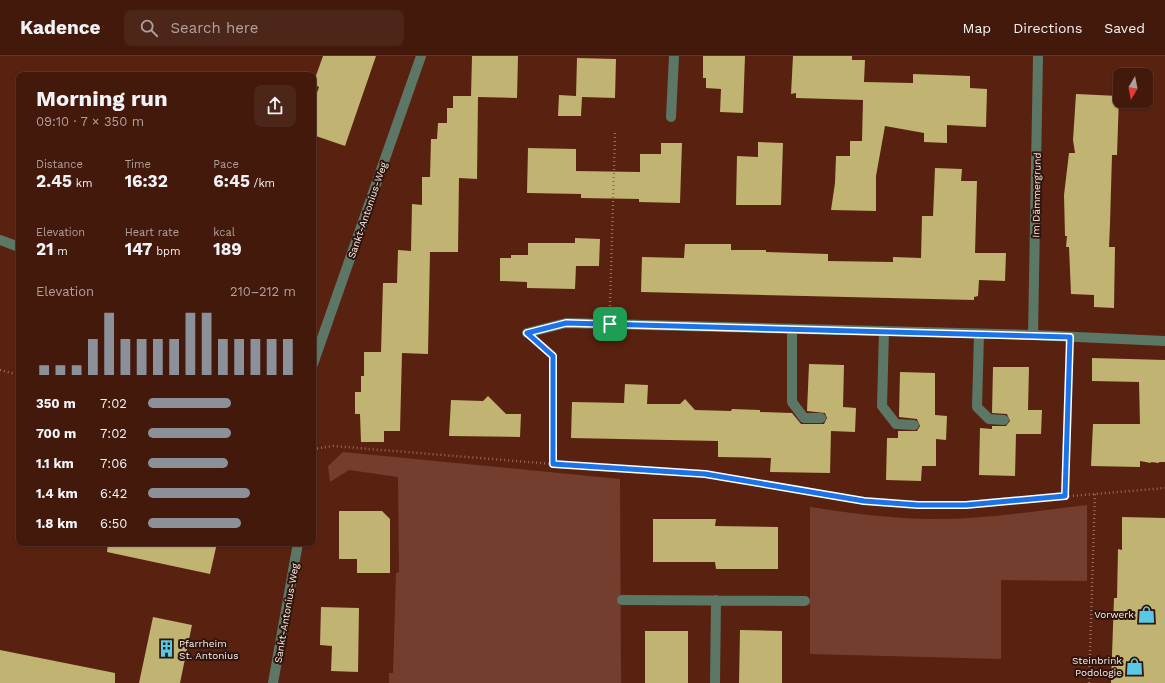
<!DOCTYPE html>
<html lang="en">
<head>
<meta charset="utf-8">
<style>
	:root { --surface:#43190c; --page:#4d261a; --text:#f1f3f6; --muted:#afa09d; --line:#5b382d; --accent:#8c9099 }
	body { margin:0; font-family:"Work Sans",sans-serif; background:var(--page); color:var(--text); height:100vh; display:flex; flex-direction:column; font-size:15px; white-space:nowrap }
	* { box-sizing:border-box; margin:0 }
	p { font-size:13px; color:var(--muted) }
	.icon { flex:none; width:22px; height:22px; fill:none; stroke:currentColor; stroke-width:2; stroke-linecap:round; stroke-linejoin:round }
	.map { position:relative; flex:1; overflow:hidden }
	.details { position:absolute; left:16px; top:16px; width:300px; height:474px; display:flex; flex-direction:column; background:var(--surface); border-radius:8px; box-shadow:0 1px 3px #0004,0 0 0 1px var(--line) }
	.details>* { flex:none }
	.needle { width:26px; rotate:190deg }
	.controls { position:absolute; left:1113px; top:12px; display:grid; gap:8px }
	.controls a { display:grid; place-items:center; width:40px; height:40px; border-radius:8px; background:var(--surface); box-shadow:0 1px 3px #0004,0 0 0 1px var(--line); font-size:20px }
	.pin { position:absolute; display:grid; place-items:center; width:34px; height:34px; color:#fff; margin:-17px; border-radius:8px; box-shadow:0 2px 6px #0006 }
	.round { display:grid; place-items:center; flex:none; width:42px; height:42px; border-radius:8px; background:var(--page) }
	.overview { display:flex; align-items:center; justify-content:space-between; height:68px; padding:0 20px }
	h1 { font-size:22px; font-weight:700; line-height:30px }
	.figures { display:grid; grid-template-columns:repeat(3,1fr); gap:6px; height:68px; padding:4px 20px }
	.figures div { display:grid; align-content:center }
	.figures b { font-size:17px; font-weight:700 }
	.figures small { font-size:11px; font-weight:400 }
	.figures p { font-size:11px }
	.chart { height:112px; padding:8px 20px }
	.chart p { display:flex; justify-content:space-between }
	.chart svg { width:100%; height:72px; margin-top:4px; stroke:var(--accent); stroke-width:6 }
	ul { padding:0 20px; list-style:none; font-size:13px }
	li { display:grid; grid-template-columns:64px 48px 1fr; align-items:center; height:30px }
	li i { height:10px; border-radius:5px; background:var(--accent) }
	header { display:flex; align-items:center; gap:24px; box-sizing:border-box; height:56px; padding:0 20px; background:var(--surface); border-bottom:1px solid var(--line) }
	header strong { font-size:19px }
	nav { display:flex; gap:22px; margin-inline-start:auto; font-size:14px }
	.search { width:280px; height:36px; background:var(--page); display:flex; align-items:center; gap:10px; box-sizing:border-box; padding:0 14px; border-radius:8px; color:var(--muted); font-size:15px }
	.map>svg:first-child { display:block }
	.green { fill:#743e2e }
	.building { fill:#c1b371 }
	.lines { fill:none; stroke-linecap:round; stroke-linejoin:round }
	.path { stroke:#956d61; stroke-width:2.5; stroke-dasharray:1 3; stroke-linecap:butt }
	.service { stroke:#5d7767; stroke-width:10 }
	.minor { stroke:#5d7767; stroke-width:10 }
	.route-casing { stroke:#fff; stroke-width:8 }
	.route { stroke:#1a73e8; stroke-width:5 }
	.labels { text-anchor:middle; stroke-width:4; stroke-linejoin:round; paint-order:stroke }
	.street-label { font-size:10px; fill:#fbece8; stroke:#2e150d }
	.poi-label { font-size:10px; fill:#fbece8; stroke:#2e150d; text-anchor:end }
</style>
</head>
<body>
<header>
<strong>Kadence</strong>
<div class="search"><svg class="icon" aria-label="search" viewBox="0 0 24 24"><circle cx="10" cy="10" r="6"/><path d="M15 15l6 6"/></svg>Search here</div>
<nav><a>Map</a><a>Directions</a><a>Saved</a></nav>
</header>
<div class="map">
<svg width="1165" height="627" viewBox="0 0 1165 627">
	<rect width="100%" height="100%" fill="#592110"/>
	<!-- green -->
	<path class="green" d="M343,396L620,423L621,627H389V617H393L396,517L399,516L398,421L349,414L330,426L328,410Z
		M1087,449V525L1001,524V603L810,598V451C849,457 888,462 927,463C981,464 1034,455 1087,449Z"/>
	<!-- building -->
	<path class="building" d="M323,0H376L345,90L313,79V48L319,31L313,28Z
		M472,0H518L517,42L478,41L477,123L459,122L458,196H430L428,298L402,297L400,375H384V386H361L360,358H355V336H361V320H364V296H381L383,227H397L398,194L411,195L412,148L422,149V121H430L431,83H437L438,67H447V52H453V40H471Z
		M703,0H745L743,57L720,56L721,33L706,32V22H703Z
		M793,0H852V4H865L864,26L913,27V18L970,20V32L987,33L986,71L947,69V87L924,86V77L885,70L876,120V155L831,154L835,127L836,100H850V85H862L863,44L796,42V37L791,38Z
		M577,2L616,3L615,42L582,41L581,60H558L559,39L576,40Z
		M1076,38L1119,40L1117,99H1112L1110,168L1109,191H1115L1114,252L1094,251V239L1071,238L1069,191H1066L1067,180H1065L1064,139L1069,97H1075L1073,84Z
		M758,86L783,87L781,149H736L737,100L758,101Z
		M661,87H682L680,147L639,146V143L581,142V138L527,137L528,92L576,93V115L640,116V98H661Z
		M935,112L962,113L961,125H977L975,197H1006L1005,225L979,224L978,240L974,241V244L641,236L642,201L684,202L685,188H731V194H766V196L828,198V205L893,206V201L921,202L922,160H933Z
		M575,182L600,183L599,210H576L575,233L527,232V226L500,225V202H511V199H528V187H575Z
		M1092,302L1165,304V406H1159V407L1151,406V407L1140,405V411L1091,410L1093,368H1140L1139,326L1092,325Z
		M809,308L844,309L843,351L856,352L855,376L831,375L830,417L770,416L771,402L718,401V385L571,382L572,346L624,347L625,328L648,329L647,348H680L685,343L695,354L731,355L732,353L760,354V356L792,357L801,368H824L827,362L825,357L807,355Z
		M993,311H1029L1028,354H1042L1041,378H1016L1015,420L979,419L980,372L992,373V370H1006L1010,365L1007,358L992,357Z
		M900,316L935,317V359L947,360L946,384L936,383V410H922L921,425L886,424L887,382H898V375H917L920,370L917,363L899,361Z
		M488,340L506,358H521L520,381L449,380L451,344L483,345Z
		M339,455H382L390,463V517H357V503H339Z
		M1122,461L1165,462V627H1111L1114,542H1117L1118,493L1122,494Z
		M653,463H716L715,470L778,471V513H716L715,506H653Z
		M108,487H217L210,518L107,496Z
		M321,551L359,552L358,616L331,615L332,590L320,589Z
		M153,561L192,569L180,627H139Z
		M740,574L782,575V627H739Z
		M645,575H688V627H645Z
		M0,594L115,617V627H0Z"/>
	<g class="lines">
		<!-- path -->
		<path class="path" d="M610,250L615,77
			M544,292L553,300V408
			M0,314L19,319
			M313,393L333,390L553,408L705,418L864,445L918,449H966L1165,432
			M1065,440L1070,300
			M1089,627L1095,438"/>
		<!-- service -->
		<path class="service" d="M792,274V346L804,362H821
			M884,275L882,350L896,368L914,369
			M979,278L977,351L989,363L1004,364"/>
		<!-- minor -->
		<path class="minor" d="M671,61L674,0
			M0,184L19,191
			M527,277L566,267L1033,279L1165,285
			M1033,279L1038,0
			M313,308L421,0
			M622,544L805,545
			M273,627L298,487
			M715,627L716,544"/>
	</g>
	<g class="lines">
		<defs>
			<path id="route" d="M566,267L1070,281L1065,440L966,449H918L864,445L705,418L553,408V300L527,277Z"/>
		</defs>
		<!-- route casing -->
		<use href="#route" class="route-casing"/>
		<!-- route -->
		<use href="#route" class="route"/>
	</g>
	<!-- icons -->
	<defs>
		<symbol id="shop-bare" viewBox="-9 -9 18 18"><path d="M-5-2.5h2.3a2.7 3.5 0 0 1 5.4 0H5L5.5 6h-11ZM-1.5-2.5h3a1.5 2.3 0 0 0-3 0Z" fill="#59c8e5" stroke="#2e150d" stroke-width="2.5" paint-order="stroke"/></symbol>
		<symbol id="building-bare" viewBox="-9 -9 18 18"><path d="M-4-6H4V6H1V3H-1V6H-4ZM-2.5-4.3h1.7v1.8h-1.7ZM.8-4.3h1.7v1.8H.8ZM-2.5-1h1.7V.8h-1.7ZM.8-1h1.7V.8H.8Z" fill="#59c8e5" stroke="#2e150d" stroke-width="2.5" paint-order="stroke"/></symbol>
	</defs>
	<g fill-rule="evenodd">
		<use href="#shop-bare" x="1134" y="546" width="25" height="25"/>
		<use href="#building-bare" x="154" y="580" width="25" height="25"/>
		<use href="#shop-bare" x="1122" y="598" width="25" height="25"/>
	</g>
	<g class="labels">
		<!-- street labels -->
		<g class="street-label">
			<text transform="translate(1036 139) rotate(-89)" y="4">Im Dämmergrund</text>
			<text transform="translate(367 154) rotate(-71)" y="4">Sankt-Antonius-Weg</text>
			<text transform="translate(286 557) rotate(-80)" y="4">Sankt-Antonius-Weg</text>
		</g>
		<!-- poi labels -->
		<g class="poi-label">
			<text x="1134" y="562">Vorwerk</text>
			<text x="179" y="591" text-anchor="start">Pfarrheim<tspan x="179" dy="12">St. Antonius</tspan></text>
			<text x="1122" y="608">Steinbrink<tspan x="1122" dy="12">Podologie</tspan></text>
		</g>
	</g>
</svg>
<div class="controls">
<a><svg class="needle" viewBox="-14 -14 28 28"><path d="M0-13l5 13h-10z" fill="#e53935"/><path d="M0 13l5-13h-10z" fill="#afa09d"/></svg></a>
</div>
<div class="pin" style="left:610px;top:268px;background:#1e9e55"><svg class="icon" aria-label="arrive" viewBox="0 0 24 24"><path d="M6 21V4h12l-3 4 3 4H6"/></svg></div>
<section class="details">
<div class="overview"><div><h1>Morning run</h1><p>09:10 · 7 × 350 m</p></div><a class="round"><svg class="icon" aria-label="share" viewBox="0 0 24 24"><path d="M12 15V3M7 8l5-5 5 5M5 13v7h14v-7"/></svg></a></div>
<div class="figures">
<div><p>Distance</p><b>2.45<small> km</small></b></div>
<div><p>Time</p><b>16:32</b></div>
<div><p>Pace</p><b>6:45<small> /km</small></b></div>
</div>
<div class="figures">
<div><p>Elevation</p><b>21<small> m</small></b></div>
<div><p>Heart rate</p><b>147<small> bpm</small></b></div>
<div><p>kcal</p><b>189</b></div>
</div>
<div class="chart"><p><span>Elevation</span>210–212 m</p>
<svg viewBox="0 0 160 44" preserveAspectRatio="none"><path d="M5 44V38M15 44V38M25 44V38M35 44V22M45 44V6M55 44V22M65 44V22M75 44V22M85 44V22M95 44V6M105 44V6M115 44V22M125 44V22M135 44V22M145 44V22M155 44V22"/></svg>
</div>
<ul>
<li><b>350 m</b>7:02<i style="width:56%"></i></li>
<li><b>700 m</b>7:02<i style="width:56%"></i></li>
<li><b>1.1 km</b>7:06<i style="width:54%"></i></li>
<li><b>1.4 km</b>6:42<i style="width:69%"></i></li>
<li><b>1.8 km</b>6:50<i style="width:63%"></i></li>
</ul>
</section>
</div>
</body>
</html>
